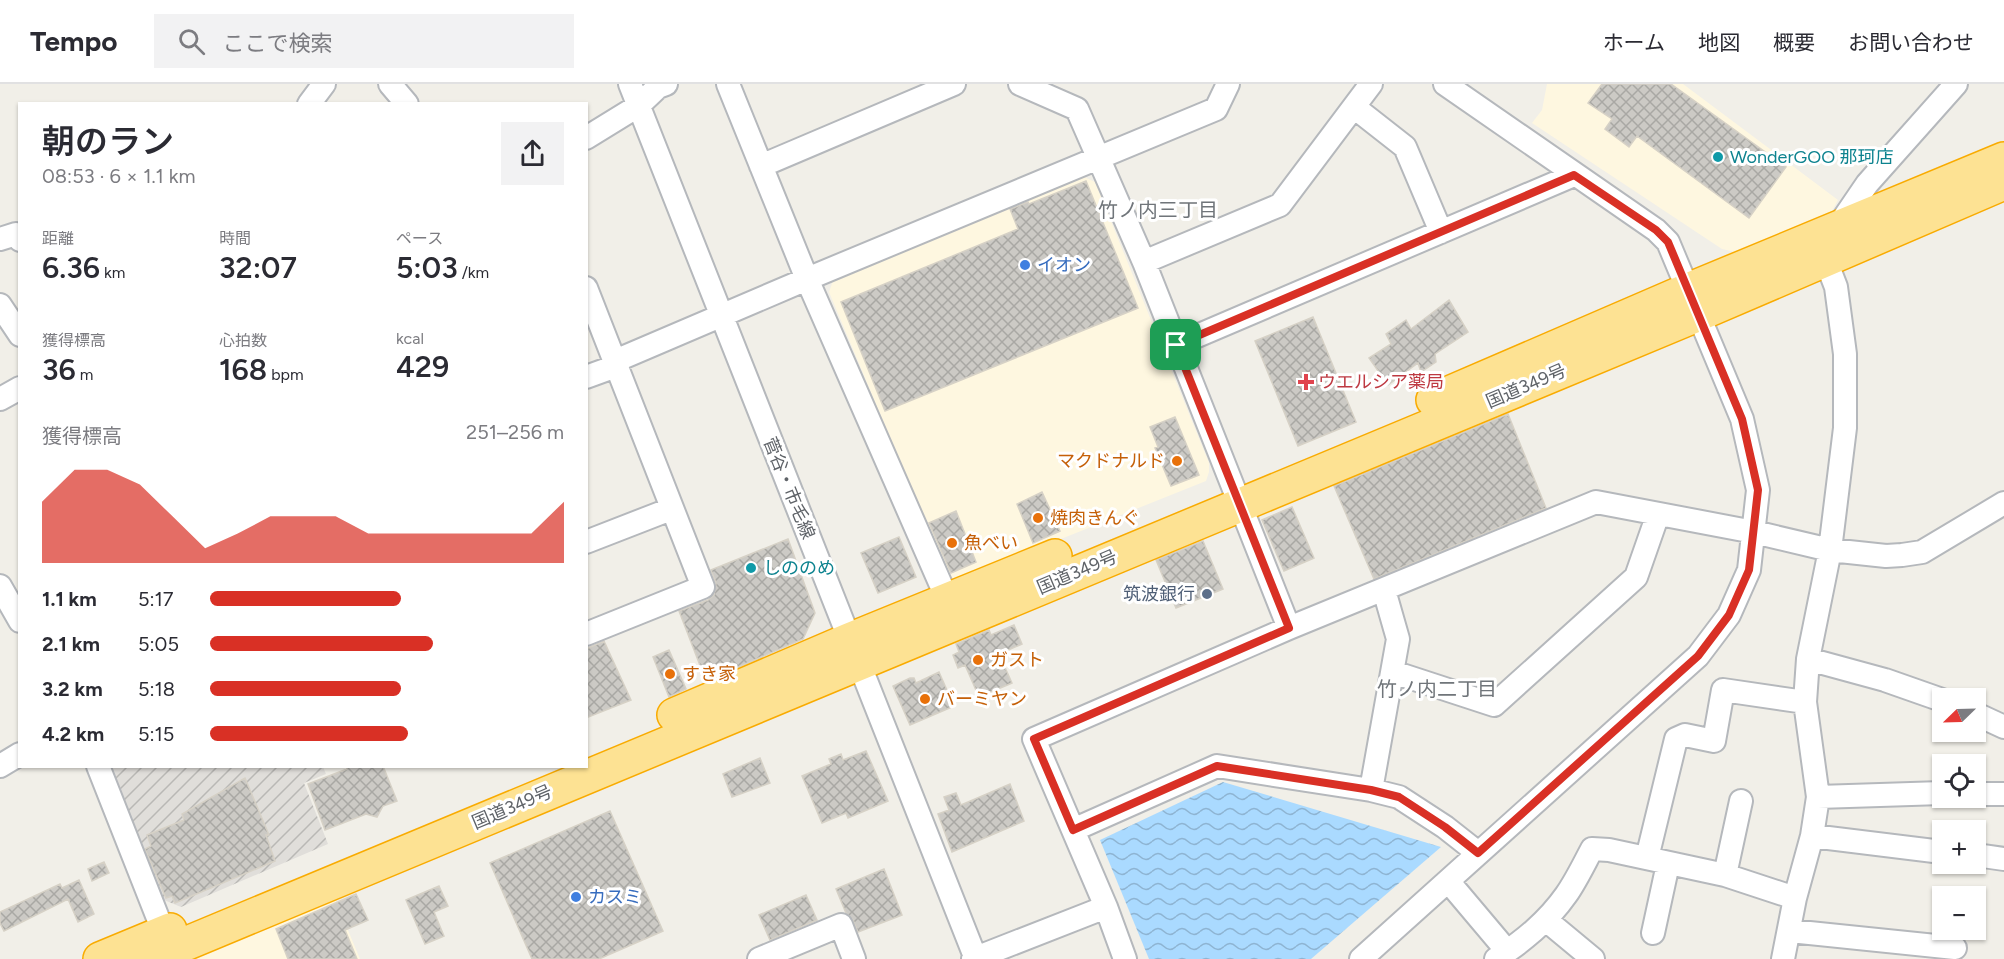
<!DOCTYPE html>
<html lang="ja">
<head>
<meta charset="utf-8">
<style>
	:root { --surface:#fff; --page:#f2f2f3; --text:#2b2b33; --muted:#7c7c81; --line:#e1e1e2; --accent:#d93025 }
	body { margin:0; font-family:Figtree,"Noto Sans JP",sans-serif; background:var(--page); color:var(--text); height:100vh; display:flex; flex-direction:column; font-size:22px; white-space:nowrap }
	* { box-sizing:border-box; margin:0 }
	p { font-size:20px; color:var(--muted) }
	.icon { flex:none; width:33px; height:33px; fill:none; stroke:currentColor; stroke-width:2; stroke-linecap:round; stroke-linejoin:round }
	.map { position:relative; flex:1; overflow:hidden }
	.details { position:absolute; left:18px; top:18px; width:570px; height:666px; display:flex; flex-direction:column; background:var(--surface); border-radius:0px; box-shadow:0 2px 4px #0004 }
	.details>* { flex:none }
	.needle { width:39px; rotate:247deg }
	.fabs { position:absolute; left:1932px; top:604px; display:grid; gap:12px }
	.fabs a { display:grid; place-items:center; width:54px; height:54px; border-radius:0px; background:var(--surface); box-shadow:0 2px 4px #0004; font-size:30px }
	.pin { position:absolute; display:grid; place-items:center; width:51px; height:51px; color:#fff; margin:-26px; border-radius:12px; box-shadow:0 3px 9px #0006 }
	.round { display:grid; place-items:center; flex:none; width:63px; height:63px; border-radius:0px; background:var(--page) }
	.summary { display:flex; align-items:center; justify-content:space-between; height:102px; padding:0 24px }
	h1 { font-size:33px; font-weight:600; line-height:45px }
	.metrics { display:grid; grid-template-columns:repeat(3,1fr); gap:9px; height:102px; padding:6px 24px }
	.metrics div { display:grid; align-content:center }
	.metrics b { font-size:30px; font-weight:600 }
	.metrics small { font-size:16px; font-weight:400 }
	.metrics p { font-size:16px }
	.chart { height:168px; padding:12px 24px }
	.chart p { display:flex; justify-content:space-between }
	.chart svg { width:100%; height:108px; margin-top:6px; fill:var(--accent); opacity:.7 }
	ul { padding:0 24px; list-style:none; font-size:20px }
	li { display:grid; grid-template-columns:96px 72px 1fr; align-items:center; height:45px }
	li i { height:15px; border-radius:8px; background:var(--accent) }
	header { display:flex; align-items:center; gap:36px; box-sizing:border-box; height:84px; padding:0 30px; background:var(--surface); border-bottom:2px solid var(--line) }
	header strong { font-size:28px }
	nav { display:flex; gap:33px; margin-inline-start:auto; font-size:21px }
	.search { width:420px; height:54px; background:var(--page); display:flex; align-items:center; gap:15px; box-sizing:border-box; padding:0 21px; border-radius:0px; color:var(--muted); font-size:22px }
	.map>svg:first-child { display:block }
	.commercial { fill:#fef7e0 }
	.industrial { fill:url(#industrial-furrows) }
	.water { fill:url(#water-waves) }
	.building { fill:url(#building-cross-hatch); stroke:#d6d1c6; stroke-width:1.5 }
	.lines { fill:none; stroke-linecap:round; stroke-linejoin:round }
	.minor-casing { stroke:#b5b8bc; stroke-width:26 }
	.highway-casing { stroke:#f9ab00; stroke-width:36 }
	.minor { stroke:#fff; stroke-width:22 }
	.highway { stroke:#fde293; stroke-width:33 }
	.route-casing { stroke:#fff; stroke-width:12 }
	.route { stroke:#d93025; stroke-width:8 }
	.culture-dot { fill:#0f9aa8; stroke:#fff; stroke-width:2 }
	.shop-dot { fill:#3f7fe0; stroke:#fff; stroke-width:2 }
	.health-dot { fill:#e0444e; stroke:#fff; stroke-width:2 }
	.food-dot { fill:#e8710a; stroke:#fff; stroke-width:2 }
	.service-dot { fill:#5c6f8a; stroke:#fff; stroke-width:2 }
	.labels { text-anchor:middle; stroke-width:6; stroke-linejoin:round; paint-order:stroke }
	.culture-label { font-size:18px; fill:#0d838f; stroke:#fff; text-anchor:start }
	.shop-label { font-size:18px; fill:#366cbe; stroke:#fff; text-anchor:start }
	.health-label { font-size:18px; fill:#be3a42; stroke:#fff; text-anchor:start }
	.street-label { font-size:18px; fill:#5f6368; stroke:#fff }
	.food-label { font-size:18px; fill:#c56008; stroke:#fff; text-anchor:start }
	.service-label { font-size:18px; fill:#4e5e75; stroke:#fff; text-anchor:end }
	.neighbourhood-label { font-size:20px; fill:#70757a; stroke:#fff }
</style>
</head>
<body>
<header>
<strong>Tempo</strong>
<div class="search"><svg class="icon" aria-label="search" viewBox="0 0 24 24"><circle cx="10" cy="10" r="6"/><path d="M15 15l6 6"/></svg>ここで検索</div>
<nav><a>ホーム</a><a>地図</a><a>概要</a><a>お問い合わせ</a></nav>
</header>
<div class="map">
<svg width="2004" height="875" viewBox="0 0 2004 875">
	<defs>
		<pattern id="industrial-furrows" width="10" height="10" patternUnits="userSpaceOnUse" patternTransform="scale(1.5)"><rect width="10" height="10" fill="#e0deda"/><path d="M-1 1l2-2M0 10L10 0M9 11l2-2" fill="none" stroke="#b9b8b5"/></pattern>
		<pattern id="water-waves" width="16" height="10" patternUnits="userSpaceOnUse" patternTransform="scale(1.5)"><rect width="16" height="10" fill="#aadaff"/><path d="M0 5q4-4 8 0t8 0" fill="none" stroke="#8eb4d2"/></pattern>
		<pattern id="building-cross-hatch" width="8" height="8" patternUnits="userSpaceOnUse" patternTransform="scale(1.5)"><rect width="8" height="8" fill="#cccac5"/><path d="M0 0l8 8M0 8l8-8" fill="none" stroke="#a9a8a4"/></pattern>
	</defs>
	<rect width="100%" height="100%" fill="#f1efe8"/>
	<!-- commercial -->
	<path class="commercial" d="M1547,0H1683L1838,116L1832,127L1735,168L1722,165L1532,39L1542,26Z
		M1078,90L1095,98L1209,379V388L1206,397L951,499L829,208L835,191Z
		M335,815L360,875H193L194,873Z"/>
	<!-- industrial -->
	<path class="industrial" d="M106,683H323L326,690L304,699L328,760L181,823L164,816Z"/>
	<!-- water -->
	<path class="water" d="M1223,698L1441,763L1311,875H1149L1100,756Z"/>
	<!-- building -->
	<path class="building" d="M1602,0H1671L1786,83L1749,134L1637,52L1629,63L1605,45L1612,35L1588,19Z
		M1086,97L1138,224L885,327L841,218L1018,145L1010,125L1028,118L1029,120Z
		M1449,216L1468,248L1435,270L1436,278L1421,288L1418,279L1388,301L1369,274L1391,260L1386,250L1406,236L1411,245Z
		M1313,233L1356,338L1298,362L1255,257Z
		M1508,330L1546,424L1374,495L1334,402Z
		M1175,333L1199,391L1171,402L1155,364L1158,363L1150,343Z
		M1042,408L1060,447L1033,459L1017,420Z
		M1292,423L1314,474L1284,487L1262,436Z
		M956,427L976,478L951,489L929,439Z
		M899,453L916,493L878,509L861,469Z
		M788,455L815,529L803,555L706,597L679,527L708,516L714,511L716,499L711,486Z
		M1203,457L1223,505L1176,524L1156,476Z
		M1014,541L1022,560L999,570L1012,599L979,613L965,581L958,584L953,571L959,568L956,560L989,546L991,551Z
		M604,557L631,616L586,634V565Z
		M669,566L686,605L669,613L653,573Z
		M939,588L954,622L910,641L893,602L910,594H914L916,599Z
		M866,667L888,717L848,734L846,729L822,739L802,692L831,680L829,675L841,670L843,676Z
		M760,674L770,699L732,713L723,690Z
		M346,682H383L397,717L383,722L377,733L366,730L325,746L308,700L347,685Z
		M245,694L269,751H266L275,777L175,819L172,812L166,814L145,765L151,762L147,751L184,736L182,730Z
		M1010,700L1024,737L952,768L938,730L949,726L944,713L956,709L961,721Z
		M610,727L663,847L599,875H532L490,779Z
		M104,778L109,789L92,797L88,785Z
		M884,785L902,831L858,848L853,836L846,829L836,805Z
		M79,796L94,830L78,838L68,815L4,847L0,839V828L60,800L62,804Z
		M439,802L448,822L434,828L444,852L425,860L406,816Z
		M356,810L368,836L345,846L357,875H288L276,845Z
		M806,811L817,836L770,856L759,831Z"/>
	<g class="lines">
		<defs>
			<path id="minor" d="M390,0L407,20
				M630,0L976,875
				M728,0L807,195L948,517
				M1020,0L1077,25L1144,178L1289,544
				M309,20L324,0
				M1354,23L1405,63L1441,148
				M586,54L638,22L658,3L666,0
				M761,82L954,0
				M1837,144L1867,100L1956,0
				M0,155L16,150L20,156
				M1144,178L1280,121L1371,0
				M586,204L703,503L586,550
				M0,221L20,251
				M1176,261L1574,91
				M586,293L608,285L615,277L807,195L1216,25L1228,0
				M0,315L20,304
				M586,458L671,425
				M0,502L20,537
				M1808,575L1885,596L1942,616
				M1393,588L1494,621L1636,493L1658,430
				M1976,630L2004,643
				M0,682L20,670
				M98,682L169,862
				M1371,706L1398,555L1384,506
				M1976,710H2004
				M1818,713L1942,709
				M1073,746L1217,682L1371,706L1399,713L1445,743L1478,769
				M1812,752L1942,768
				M1976,771L2004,775
				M1647,774L1676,655L1685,651L1714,657L1723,606L1805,618
				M1725,791L1741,717
				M1448,797L1507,867
				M1546,836L1593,875
				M1790,847L1955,864
				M1653,849L1668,780
				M759,875L841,841L854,875
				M973,875L1106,823
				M1125,875L1106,823L1034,655L1289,544L1596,418L1754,448L1830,466L1886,472L1902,471L1922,468L2004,419
				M1361,875L1698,572L1729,531L1749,486L1758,406L1742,335L1668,158L1656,146L1445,0
				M1496,875C1523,857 1547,838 1566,811C1576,797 1584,780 1592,765L1609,766L1725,791L1795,814
				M1783,875L1795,814L1812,752L1818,713L1805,618L1808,575L1830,466L1845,344V270L1836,203L1826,177"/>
			<path id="highway" d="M1433,316L1688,206L2004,75
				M674,631L849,556L1055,472
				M100,875L170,846
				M149,875L1697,231L2004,99"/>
		</defs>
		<!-- minor casing -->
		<use href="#minor" class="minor-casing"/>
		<!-- highway casing -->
		<use href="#highway" class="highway-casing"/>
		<!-- minor -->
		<use href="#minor" class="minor"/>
		<!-- highway -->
		<use href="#highway" class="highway"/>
	</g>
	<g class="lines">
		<defs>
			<path id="route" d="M1574,91L1656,146L1668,158L1742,335L1758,406L1749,486L1729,531L1698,572L1478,769L1445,743L1399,713L1371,706L1217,682L1073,746L1034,655L1289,544L1176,261Z"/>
		</defs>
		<!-- route casing -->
		<use href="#route" class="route-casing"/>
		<!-- route -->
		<use href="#route" class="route"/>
	</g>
	<!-- markers -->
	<g class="culture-dot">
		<circle cx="1718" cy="73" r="6"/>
		<circle cx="751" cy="484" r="6"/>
	</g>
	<g class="shop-dot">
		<circle cx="1025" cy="181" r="6"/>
		<circle cx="576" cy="813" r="6"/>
	</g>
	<path class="health-dot" d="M1303 289h6v6h6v6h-6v6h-6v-6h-6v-6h6z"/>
	<g class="food-dot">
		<circle cx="1177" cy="377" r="6"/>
		<circle cx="1038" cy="434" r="6"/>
		<circle cx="952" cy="459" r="6"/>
		<circle cx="978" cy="576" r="6"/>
		<circle cx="670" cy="590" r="6"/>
		<circle cx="925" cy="615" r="6"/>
	</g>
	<circle class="service-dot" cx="1207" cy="510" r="6"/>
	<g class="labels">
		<!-- culture labels -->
		<g class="culture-label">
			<text x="1730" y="79">WonderGOO 那珂店</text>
			<text x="763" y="490">しののめ</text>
		</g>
		<!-- shop labels -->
		<g class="shop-label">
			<text x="1037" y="187">イオン</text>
			<text x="588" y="819">カスミ</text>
		</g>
		<!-- health labels -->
		<g class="health-label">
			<text x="1318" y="304">ウエルシア薬局</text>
		</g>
		<!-- street labels -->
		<g class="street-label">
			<text transform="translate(1526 302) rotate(-23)" y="6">国道349号</text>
			<text transform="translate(789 404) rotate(68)" y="6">菅谷・市毛線</text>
			<text transform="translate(1077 488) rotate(-23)" y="6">国道349号</text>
			<text transform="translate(512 723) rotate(-23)" y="6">国道349号</text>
		</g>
		<!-- food labels -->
		<g class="food-label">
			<text x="1165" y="383" text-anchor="end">マクドナルド</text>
			<text x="1050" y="440">焼肉きんぐ</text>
			<text x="964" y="465">魚べい</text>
			<text x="990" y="582">ガスト</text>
			<text x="682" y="596">すき家</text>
			<text x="937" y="621">バーミヤン</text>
		</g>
		<!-- service labels -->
		<g class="service-label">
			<text x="1195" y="516">筑波銀行</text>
		</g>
		<!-- neighbourhood labels -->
		<g class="neighbourhood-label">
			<text x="1158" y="133">竹ノ内三丁目</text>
			<text x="1437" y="612">竹ノ内二丁目</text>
		</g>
	</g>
</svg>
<div class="fabs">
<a><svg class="needle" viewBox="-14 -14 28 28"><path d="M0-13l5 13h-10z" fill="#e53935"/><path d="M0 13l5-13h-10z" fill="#7c7c81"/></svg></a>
<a><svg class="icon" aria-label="locate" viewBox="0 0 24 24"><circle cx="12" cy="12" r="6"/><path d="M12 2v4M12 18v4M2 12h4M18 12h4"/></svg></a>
<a>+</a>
<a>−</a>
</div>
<div class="pin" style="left:1176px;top:261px;background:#1e9e55"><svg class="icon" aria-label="arrive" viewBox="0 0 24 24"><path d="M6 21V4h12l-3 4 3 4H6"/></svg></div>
<section class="details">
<div class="summary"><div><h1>朝のラン</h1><p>08:53 · 6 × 1.1 km</p></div><a class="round"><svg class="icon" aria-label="share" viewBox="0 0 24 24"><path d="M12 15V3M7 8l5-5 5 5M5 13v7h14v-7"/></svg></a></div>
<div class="metrics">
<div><p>距離</p><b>6.36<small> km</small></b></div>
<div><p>時間</p><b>32:07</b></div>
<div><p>ペース</p><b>5:03<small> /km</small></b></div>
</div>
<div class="metrics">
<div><p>獲得標高</p><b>36<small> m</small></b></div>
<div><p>心拍数</p><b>168<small> bpm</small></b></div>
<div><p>kcal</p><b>429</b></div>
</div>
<div class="chart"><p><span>獲得標高</span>251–256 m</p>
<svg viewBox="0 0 160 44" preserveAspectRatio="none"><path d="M0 44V19L10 6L20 6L30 12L40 25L50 38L60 32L70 25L80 25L90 25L100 32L110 32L120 32L130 32L140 32L150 32L160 19V44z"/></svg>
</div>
<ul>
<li><b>1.1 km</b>5:17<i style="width:54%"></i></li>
<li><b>2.1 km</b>5:05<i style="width:63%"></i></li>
<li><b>3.2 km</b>5:18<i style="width:54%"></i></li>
<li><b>4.2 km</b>5:15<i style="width:56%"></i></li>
</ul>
</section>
</div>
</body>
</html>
